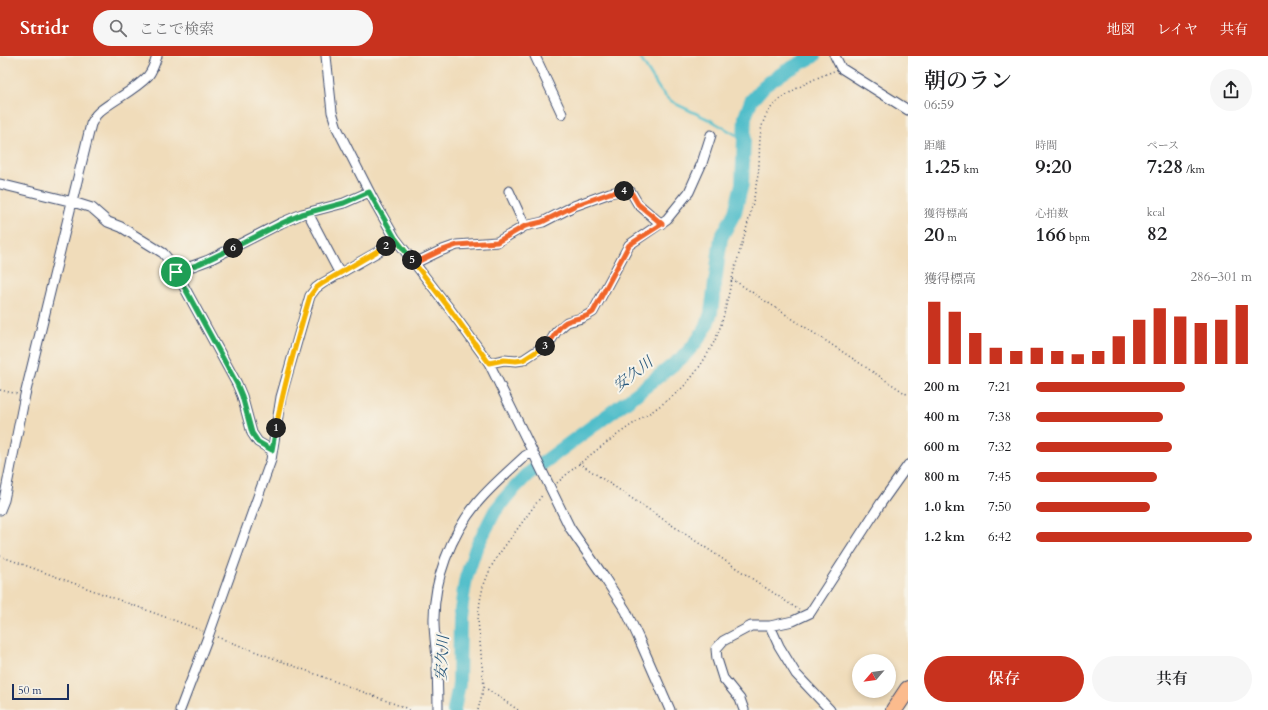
<!DOCTYPE html>
<html lang="ja">
<head>
<meta charset="utf-8">
<style>
	:root { --surface:#fff; --page:#f6f6f6; --text:#202124; --muted:#757577; --accent:#c8321e }
	body { margin:0; font-family:Cardo,"Noto Serif JP",serif; background:var(--page); color:var(--text); height:100vh; display:flex; flex-direction:column; font-size:15px; white-space:nowrap }
	* { box-sizing:border-box; margin:0 }
	p { font-size:13px; color:var(--muted) }
	.icon { flex:none; width:22px; height:22px; fill:none; stroke:currentColor; stroke-width:2; stroke-linecap:round; stroke-linejoin:round }
	.map { position:relative; flex:1; overflow:hidden }
	.details { display:flex; flex-direction:column; background:var(--surface); width:360px }
	.details>* { flex:none }
	.needle { width:26px; rotate:242deg }
	.controls { position:absolute; left:852px; top:598px; display:grid; gap:8px }
	.controls a { display:grid; place-items:center; width:44px; height:44px; border-radius:50%; background:var(--surface); box-shadow:0 2px 6px #0003; font-size:20px }
	.scale { position:absolute; left:12px; bottom:10px; width:57px; box-sizing:border-box; padding-left:4px; border:2px solid #1b2f5e; border-top:0; font-size:11px; line-height:14px; white-space:nowrap; color:#1b2f5e; -webkit-text-stroke:3px #f7f3e8; paint-order:stroke }
	.pin { position:absolute; display:grid; place-items:center; width:34px; height:34px; color:#fff; margin:-17px; border:2px solid #fff; border-radius:50%; box-shadow:0 1px 4px #0007 }
	.km { position:absolute; width:20px; height:20px; margin:-10px; border-radius:50%; background:#222; color:#fff; font-size:11px; line-height:20px; text-align:center }
	.round { display:grid; place-items:center; flex:none; width:42px; height:42px; border-radius:21px; background:var(--page) }
	.head { display:flex; align-items:center; justify-content:space-between; height:68px; padding:0 16px }
	h1 { font-size:22px; font-weight:600; line-height:30px }
	.figures { display:grid; grid-template-columns:repeat(3,1fr); gap:6px; height:68px; padding:4px 16px }
	.figures div { display:grid; align-content:center }
	.figures b { font-size:20px; font-weight:600 }
	.figures small { font-size:11px; font-weight:400 }
	.figures p { font-size:11px }
	.chart { height:112px; padding:8px 16px }
	.chart p { display:flex; justify-content:space-between }
	.chart svg { width:100%; height:72px; margin-top:4px; stroke:var(--accent); stroke-width:6 }
	.button { display:flex; gap:8px; margin-top:auto; padding:8px 16px }
	.button a { flex:1; height:46px; border-radius:24px; background:var(--accent); color:#fff; font-size:16px; font-weight:600; line-height:46px; text-align:center }
	.button a+a { background:var(--page); color:var(--text) }
	ul { padding:0 16px; list-style:none; font-size:13px }
	li { display:grid; grid-template-columns:64px 48px 1fr; align-items:center; height:30px }
	li i { height:10px; border-radius:5px; background:var(--accent) }
	header { display:flex; align-items:center; gap:24px; box-sizing:border-box; height:56px; padding:0 20px; background:var(--accent); color:#fff }
	header strong { font-size:19px }
	nav { display:flex; gap:22px; margin-inline-start:auto; font-size:14px }
	.search { width:280px; height:36px; background:var(--page); display:flex; align-items:center; gap:10px; box-sizing:border-box; padding:0 14px; border-radius:22px; color:var(--muted); font-size:15px }
	main { display:flex; flex:1; min-height:0 }
	.map>svg:first-child { display:block }
	.lines { fill:none; stroke-linecap:round; stroke-linejoin:round }
	.stream { stroke:#51beca; stroke-width:2.5 }
	.river { stroke:#51beca; stroke-width:14 }
	.street-casing { stroke:#3b496c; stroke-width:11 }
	.highway-casing { stroke:#3b496c; stroke-width:18 }
	.path { stroke:#3b496c; stroke-width:1.5; stroke-dasharray:1 3; stroke-linecap:butt }
	.street { stroke:#fff; stroke-width:9 }
	.highway { stroke:#fbbb8d; stroke-width:16 }
	.split-1-casing { stroke:#fff; stroke-width:8 }
	.split-2-casing { stroke:#fff; stroke-width:8 }
	.split-3-casing { stroke:#fff; stroke-width:8 }
	.split-4-casing { stroke:#fff; stroke-width:8 }
	.split-5-casing { stroke:#fff; stroke-width:8 }
	.split-6-casing { stroke:#fff; stroke-width:8 }
	.split-7-casing { stroke:#fff; stroke-width:8 }
	.split-1 { stroke:#22a559; stroke-width:5 }
	.split-2 { stroke:#f5b400; stroke-width:5 }
	.split-3 { stroke:#f5b400; stroke-width:5 }
	.split-4 { stroke:#f0652b; stroke-width:5 }
	.split-5 { stroke:#f0652b; stroke-width:5 }
	.split-6 { stroke:#22a559; stroke-width:5 }
	.split-7 { stroke:#22a559; stroke-width:5 }
	.labels { text-anchor:middle; stroke-width:4; stroke-linejoin:round; paint-order:stroke }
	.water-label { font-size:15px; font-style:italic; fill:#2b5a7e; stroke:#f7f3e8 }
</style>
</head>
<body>
<header>
<strong>Stridr</strong>
<div class="search"><svg class="icon" aria-label="search" viewBox="0 0 24 24"><circle cx="10" cy="10" r="6"/><path d="M15 15l6 6"/></svg>ここで検索</div>
<nav><a>地図</a><a>レイヤ</a><a>共有</a></nav>
</header>
<main>
<div class="map">
<svg width="908" height="654" viewBox="0 0 908 654">
	<rect width="100%" height="100%" fill="#f7f3e8"/>
	<filter id="ink" filterUnits="userSpaceOnUse"><feTurbulence type="fractalNoise" baseFrequency=".025" numOctaves="2"/><feDisplacementMap in="SourceGraphic" scale="8" xChannelSelector="R" yChannelSelector="G"/><feConvolveMatrix kernelMatrix="1 2 1 2 8 2 1 2 1" color-interpolation-filters="sRGB"/></filter>
	<filter id="wash" filterUnits="userSpaceOnUse"><feTurbulence type="fractalNoise" baseFrequency=".012" numOctaves="4" result="noise"/><feDisplacementMap in="SourceGraphic" scale="16" xChannelSelector="R" yChannelSelector="G"/><feGaussianBlur stdDeviation="0.9" result="paint"/><feColorMatrix in="noise" values="0 0 0 0 0 0 0 0 0 0 0 0 0 0 0 0 0 1.4 0 .05"/><feComposite in="paint" operator="in"/></filter>
	<g filter="url(#wash)">
		<rect width="100%" height="100%" fill="#f0dcba"/>
		<g class="lines">
			<!-- stream -->
			<path class="stream" d="M639,0L660,34L668,43L678,49L712,65L745,84"/>
			<!-- river -->
			<path class="river" d="M454,654L459,628L460,562L463,540L466,522L476,492L495,455L508,439L528,418L635,339L684,300L697,285L706,271L711,257L721,182L735,156L742,128L745,61L751,45L764,30L784,16L814,0"/>
		</g>
	</g>
	<g filter="url(#ink)">
		<g class="lines">
			<defs>
				<path id="street" d="M326,0L332,56L337,72L374,145L395,182L449,252L489,307L570,472L604,521L626,555L639,583L670,654
					M535,0L562,58
					M835,0L841,12L908,54
					M0,128L73,146L92,152L108,166L121,171L163,197L168,203L176,216L237,328L242,340L252,377L258,386L272,394
					M509,135L525,170
					M308,157L340,218
					M415,207L440,195L457,189L497,186L525,170L543,166L574,150L610,137L619,135L631,136L638,148L661,168
					M176,216L209,204L281,167L302,158L344,147L369,136
					M489,307L504,304L516,305L523,304L550,286L556,276L567,266L582,262L593,256L629,189L667,163L689,136L702,107L711,79
					M0,454L4,444L25,339L91,68L96,59L100,55C115,43 135,34 148,20C153,14 155,7 157,0
					M770,570L779,590L796,618L830,654
					M180,654L209,578L271,404L281,341L310,240L316,232L323,227L381,194L395,182
					M438,654C438,637 437,619 437,602C436,590 434,578 434,566C433,524 451,479 477,447C491,430 509,415 525,400L532,396
					M744,654L740,643L723,622L717,603L716,593L723,585L751,570H770L793,565L810,557L881,447L908,409"/>
				<path id="highway" d="M894,654L908,633"/>
			</defs>
			<!-- street casing -->
			<use href="#street" class="street-casing"/>
			<!-- highway casing -->
			<use href="#highway" class="highway-casing"/>
			<!-- path -->
			<path class="path" d="M732,223L908,339
				M0,334L18,338
				M579,407L799,554
				M557,427C578,408 600,391 624,374C643,361 665,348 682,332C693,321 702,308 709,295C723,273 726,248 732,223C740,192 751,162 756,130C757,123 759,116 759,109C760,90 758,72 768,56C777,40 817,21 834,15
				M0,500L203,575
				M217,581L411,654
				M484,631L518,654
				M478,654L484,631L478,564L480,545L483,531L491,511L499,498L543,438"/>
			<!-- street -->
			<use href="#street" class="street"/>
			<!-- highway -->
			<use href="#highway" class="highway"/>
		</g>
	</g>
	<g class="lines" filter="url(#ink)">
		<defs>
			<path id="split-1" d="M176,216L237,328L242,340L252,377L258,386L272,394L276,372"/>
			<path id="split-2" d="M276,372C284,327 297,283 310,240L316,232L323,227L386,190"/>
			<path id="split-3" d="M386,190L395,182L449,252L489,307L504,304L516,305L523,304L545,290"/>
			<path id="split-4" d="M545,290C554,284 556,272 566,266C576,261 583,264 593,256L629,189L662,168L638,148L631,136L624,135"/>
			<path id="split-5" d="M412,204L415,207L440,195L457,189L497,186L525,170L542,166L574,150L610,137L624,135"/>
			<path id="split-6" d="M233,192L280,168L302,158L344,147L369,136L395,182L412,204"/>
			<path id="split-7" d="M176,216L199,208L233,192"/>
		</defs>
		<!-- split-1 casing -->
		<use href="#split-1" class="split-1-casing"/>
		<!-- split-2 casing -->
		<use href="#split-2" class="split-2-casing"/>
		<!-- split-3 casing -->
		<use href="#split-3" class="split-3-casing"/>
		<!-- split-4 casing -->
		<use href="#split-4" class="split-4-casing"/>
		<!-- split-5 casing -->
		<use href="#split-5" class="split-5-casing"/>
		<!-- split-6 casing -->
		<use href="#split-6" class="split-6-casing"/>
		<!-- split-7 casing -->
		<use href="#split-7" class="split-7-casing"/>
		<!-- split-1 -->
		<use href="#split-1" class="split-1"/>
		<!-- split-2 -->
		<use href="#split-2" class="split-2"/>
		<!-- split-3 -->
		<use href="#split-3" class="split-3"/>
		<!-- split-4 -->
		<use href="#split-4" class="split-4"/>
		<!-- split-5 -->
		<use href="#split-5" class="split-5"/>
		<!-- split-6 -->
		<use href="#split-6" class="split-6"/>
		<!-- split-7 -->
		<use href="#split-7" class="split-7"/>
	</g>
	<g class="labels">
		<!-- water labels -->
		<g class="water-label">
			<text transform="translate(633 318) rotate(-38)" y="5">安久川</text>
			<text transform="translate(442 602) rotate(-87)" y="5">安久川</text>
		</g>
	</g>
</svg>
<div class="controls">
<a><svg class="needle" viewBox="-14 -14 28 28"><path d="M0-13l5 13h-10z" fill="#e53935"/><path d="M0 13l5-13h-10z" fill="#757577"/></svg></a>
</div>
<div class="scale">50 m</div>
<div class="pin" style="left:176px;top:216px;background:#1e9e55"><svg class="icon" aria-label="arrive" viewBox="0 0 24 24"><path d="M6 21V4h12l-3 4 3 4H6"/></svg></div>
<b class="km" style="left:276px;top:372px">1</b>
<b class="km" style="left:386px;top:190px">2</b>
<b class="km" style="left:545px;top:290px">3</b>
<b class="km" style="left:624px;top:135px">4</b>
<b class="km" style="left:412px;top:204px">5</b>
<b class="km" style="left:233px;top:192px">6</b>
</div>
<section class="details">
<div class="head"><div><h1>朝のラン</h1><p>06:59</p></div><a class="round"><svg class="icon" aria-label="share" viewBox="0 0 24 24"><path d="M12 15V3M7 8l5-5 5 5M5 13v7h14v-7"/></svg></a></div>
<div class="figures">
<div><p>距離</p><b>1.25<small> km</small></b></div>
<div><p>時間</p><b>9:20</b></div>
<div><p>ペース</p><b>7:28<small> /km</small></b></div>
</div>
<div class="figures">
<div><p>獲得標高</p><b>20<small> m</small></b></div>
<div><p>心拍数</p><b>166<small> bpm</small></b></div>
<div><p>kcal</p><b>82</b></div>
</div>
<div class="chart"><p><span>獲得標高</span>286–301 m</p>
<svg viewBox="0 0 160 44" preserveAspectRatio="none"><path d="M5 44V6M15 44V12M25 44V25M35 44V34M45 44V36M55 44V34M65 44V36M75 44V38M85 44V36M95 44V27M105 44V17M115 44V10M125 44V15M135 44V19M145 44V17M155 44V8"/></svg>
</div>
<ul>
<li><b>200 m</b>7:21<i style="width:69%"></i></li>
<li><b>400 m</b>7:38<i style="width:59%"></i></li>
<li><b>600 m</b>7:32<i style="width:63%"></i></li>
<li><b>800 m</b>7:45<i style="width:56%"></i></li>
<li><b>1.0 km</b>7:50<i style="width:53%"></i></li>
<li><b>1.2 km</b>6:42<i style="width:100%"></i></li>
</ul>
<div class="button"><a>保存</a><a>共有</a></div>
</section>
</main>
</body>
</html>
